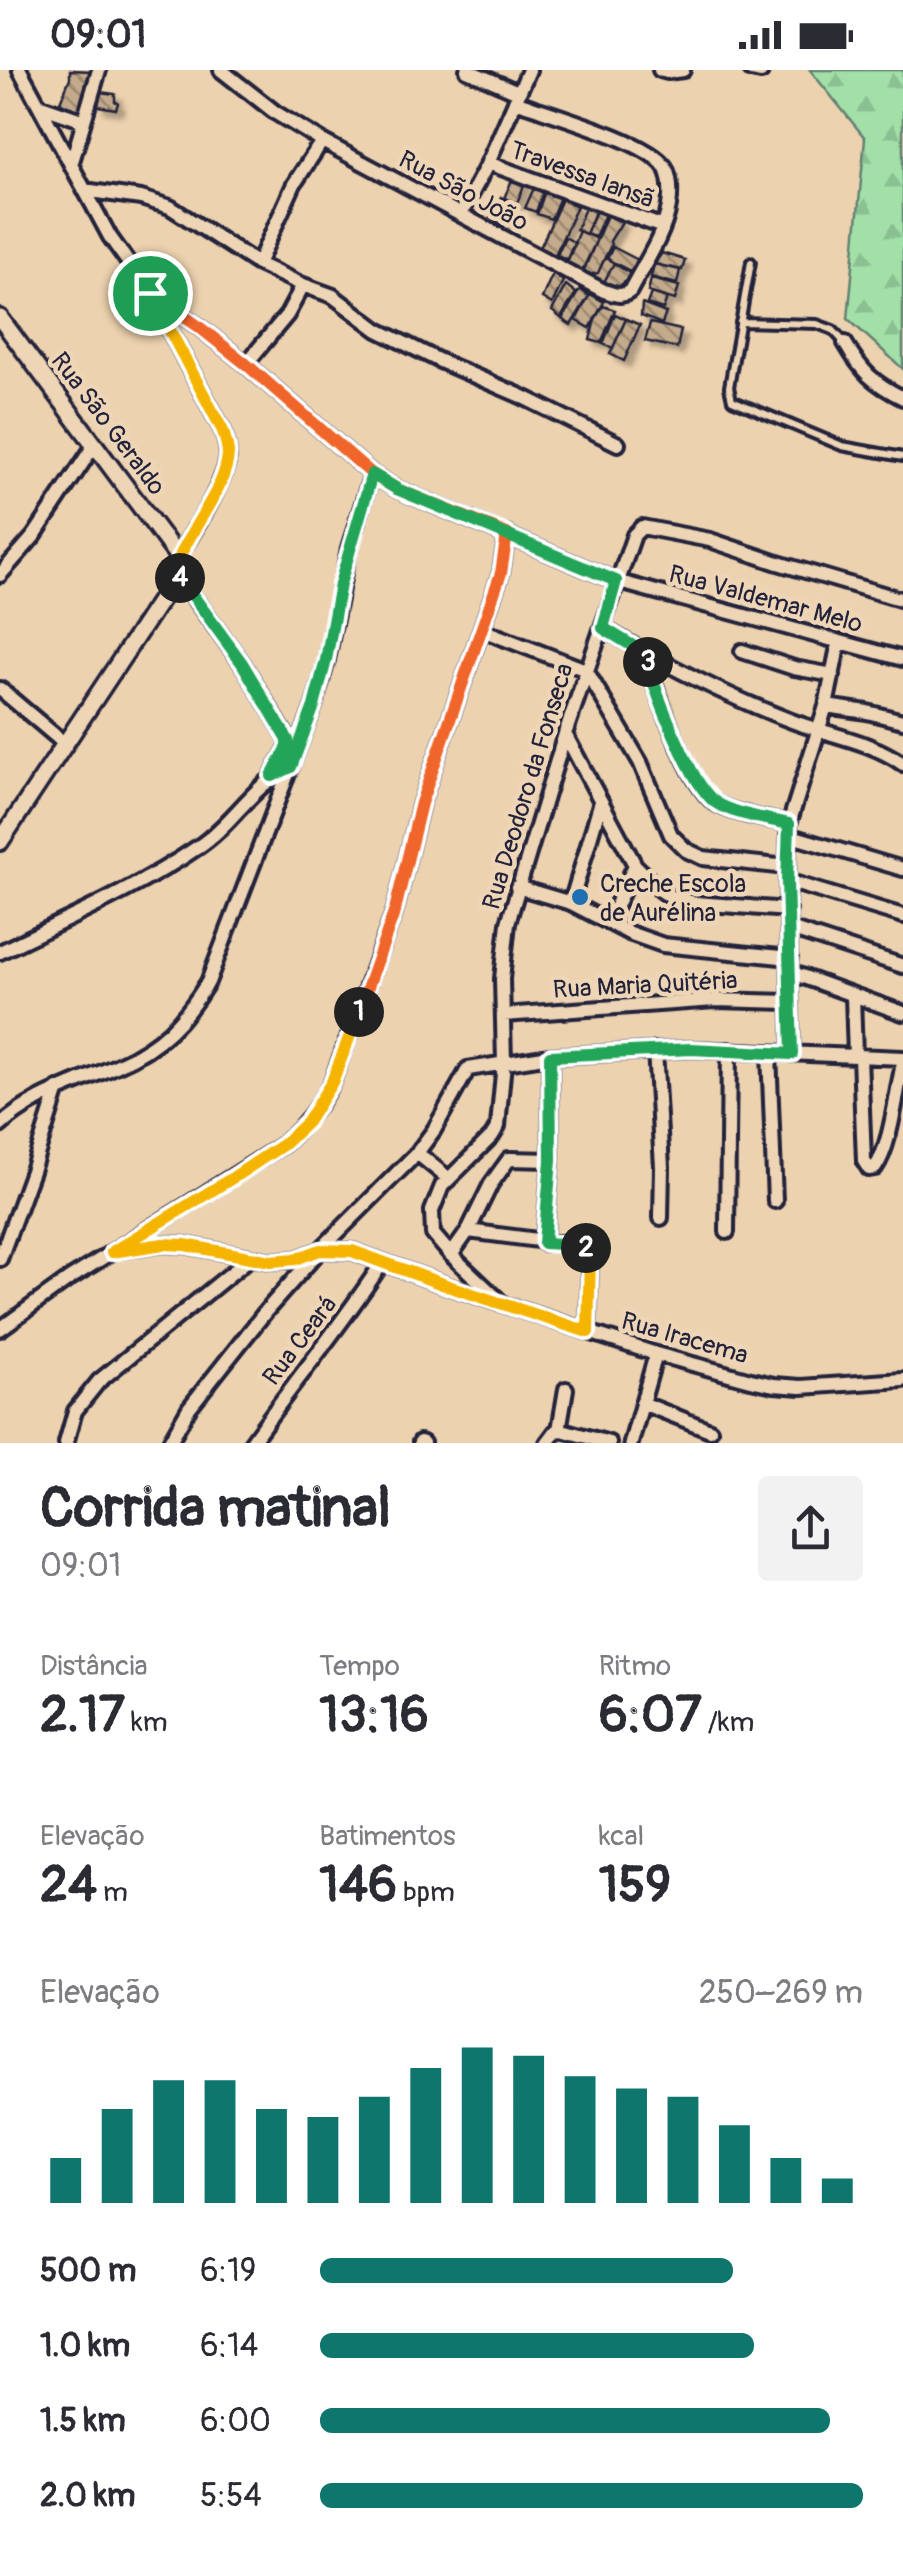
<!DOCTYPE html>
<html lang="pt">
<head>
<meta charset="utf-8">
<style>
	:root { --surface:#fff; --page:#f2f2f3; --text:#2b2b33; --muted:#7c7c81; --accent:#0f766e }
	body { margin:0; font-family:Pangolin,sans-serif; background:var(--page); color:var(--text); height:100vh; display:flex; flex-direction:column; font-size:38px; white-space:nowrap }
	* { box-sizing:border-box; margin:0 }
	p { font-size:32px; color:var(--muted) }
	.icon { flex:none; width:55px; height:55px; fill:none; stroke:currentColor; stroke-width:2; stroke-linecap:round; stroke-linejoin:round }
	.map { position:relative; height:1373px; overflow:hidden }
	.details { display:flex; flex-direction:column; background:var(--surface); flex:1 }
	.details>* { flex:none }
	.pin { position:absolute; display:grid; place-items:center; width:85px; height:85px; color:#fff; margin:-42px; border:5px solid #fff; border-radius:50%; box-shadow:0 2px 10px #0007 }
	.km { position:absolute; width:50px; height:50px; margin:-25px; border-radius:50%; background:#222; color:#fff; font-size:28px; line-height:50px; text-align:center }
	.round { display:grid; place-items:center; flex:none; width:105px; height:105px; border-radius:10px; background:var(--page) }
	.headline { display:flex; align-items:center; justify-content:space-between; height:170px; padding:0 40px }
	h1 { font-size:55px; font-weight:800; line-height:75px }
	.figures { display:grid; grid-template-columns:repeat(3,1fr); gap:15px; height:170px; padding:10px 40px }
	.figures div { display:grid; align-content:center }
	.figures b { font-size:50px; font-weight:800 }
	.figures small { font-size:28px; font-weight:400 }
	.figures p { font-size:28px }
	.chart { height:280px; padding:20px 40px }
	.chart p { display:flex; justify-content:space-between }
	.chart svg { width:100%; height:180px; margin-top:10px; stroke:var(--accent); stroke-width:6 }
	ul { padding:0 40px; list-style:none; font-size:32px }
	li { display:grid; grid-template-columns:160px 120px 1fr; align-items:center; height:75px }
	li i { height:25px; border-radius:12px; background:var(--accent) }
	.status { display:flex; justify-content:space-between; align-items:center; height:70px; padding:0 50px; background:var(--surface); direction:ltr }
	.status svg { height:28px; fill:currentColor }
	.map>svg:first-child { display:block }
	.forest { fill:url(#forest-firs); stroke:#628172; stroke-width:2.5 }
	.building { fill:url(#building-back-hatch); stroke:#22223b; stroke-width:2.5; filter:url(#shadow) }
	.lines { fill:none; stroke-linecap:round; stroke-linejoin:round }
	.service-casing { stroke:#22223b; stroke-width:14 }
	.minor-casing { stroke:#22223b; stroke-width:20 }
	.tertiary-casing { stroke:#22223b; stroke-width:22 }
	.service { stroke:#eed5b6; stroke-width:6 }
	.minor { stroke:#eed5b6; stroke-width:12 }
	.tertiary { stroke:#eed5b6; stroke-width:15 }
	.split-1-casing { stroke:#fff; stroke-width:20 }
	.split-2-casing { stroke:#fff; stroke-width:20 }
	.split-3-casing { stroke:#fff; stroke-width:20 }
	.split-4-casing { stroke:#fff; stroke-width:20 }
	.split-5-casing { stroke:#fff; stroke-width:20 }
	.split-1 { stroke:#f0652b; stroke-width:12 }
	.split-2 { stroke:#f5b400; stroke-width:12 }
	.split-3 { stroke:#22a559; stroke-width:12 }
	.split-4 { stroke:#22a559; stroke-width:12 }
	.split-5 { stroke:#f5b400; stroke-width:12 }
	.poi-dot { fill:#1f6fb2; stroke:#eed5b6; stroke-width:4 }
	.labels { text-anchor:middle; stroke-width:9; stroke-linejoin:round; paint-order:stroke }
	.street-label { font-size:25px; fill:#22223b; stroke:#eed5b6 }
	.poi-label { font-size:25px; fill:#22223b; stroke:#eed5b6; text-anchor:start }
</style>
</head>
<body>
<div class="status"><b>09:01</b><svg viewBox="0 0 49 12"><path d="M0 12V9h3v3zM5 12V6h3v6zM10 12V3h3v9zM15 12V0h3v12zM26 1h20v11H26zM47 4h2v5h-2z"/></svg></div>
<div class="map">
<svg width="903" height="1373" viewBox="0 0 903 1373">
	<defs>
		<pattern id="forest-firs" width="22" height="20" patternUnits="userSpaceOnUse" patternTransform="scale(2.5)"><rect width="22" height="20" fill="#a2e0a8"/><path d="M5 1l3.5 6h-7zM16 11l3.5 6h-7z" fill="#8bc092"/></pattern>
		<pattern id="building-back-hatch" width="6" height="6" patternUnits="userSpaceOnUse" patternTransform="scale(2.5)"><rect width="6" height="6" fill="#c3aa8a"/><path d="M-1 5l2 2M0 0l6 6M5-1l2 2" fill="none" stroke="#9e8a72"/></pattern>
		<filter id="shadow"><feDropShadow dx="6" dy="6" stdDeviation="2.5" flood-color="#0004"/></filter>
	</defs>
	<rect width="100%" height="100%" fill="#edd2af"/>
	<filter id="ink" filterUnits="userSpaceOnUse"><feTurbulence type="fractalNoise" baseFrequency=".01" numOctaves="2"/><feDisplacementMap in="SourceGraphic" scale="20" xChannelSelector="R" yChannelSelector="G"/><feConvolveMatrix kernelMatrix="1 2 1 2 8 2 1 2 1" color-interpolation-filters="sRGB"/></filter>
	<g filter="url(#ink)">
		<!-- forest -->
		<path class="forest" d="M810,0H903V299L848,249L865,68Z"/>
		<!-- building -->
		<path class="building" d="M70,0L92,1L78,43L60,32L70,8Z
			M100,22L115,24V31L118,33L116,39L98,36Z
			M513,108L525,113L517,133L504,128Z
			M534,118L543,122L536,142L525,138Z
			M545,121L560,127L551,149L537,144Z
			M501,127L515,138L504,156L490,147Z
			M562,129L577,136L555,185L540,178Z
			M587,133L597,137L586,164L576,160Z
			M596,141L605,144L595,167L586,164Z
			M607,145L622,152L610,171L611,175L598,203L589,205L584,200Z
			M579,161L597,169L581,203L564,196Z
			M565,167L575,173L568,190L557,185Z
			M613,177L640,191L634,203L607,189Z
			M662,183L685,190L682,200L654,194Z
			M605,187L614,193L604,212L593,210L589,205L598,203Z
			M614,193L632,205L619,217L604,212Z
			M654,194L680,200L677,214L651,207Z
			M553,203L563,211L552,234L542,228Z
			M651,209L679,216L675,230L648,222Z
			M566,215L576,223L561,248L552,241Z
			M580,219L589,226L571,255L562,249Z
			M651,223L667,228L663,239L647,234Z
			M590,224L604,232L590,258L576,250Z
			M642,234L666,243L662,254L641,246Z
			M603,236L615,240L601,273L590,270L595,249Z
			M615,244L626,249L613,278L603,274Z
			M626,249L640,255L624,291L610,284Z
			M650,253L681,260L677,278L645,271Z"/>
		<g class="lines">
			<defs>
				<path id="service" d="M751,192L729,317L732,330L842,376L903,387
					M740,252L817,254L833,260L844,272"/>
				<path id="minor" d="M20,0L110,167L150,223L223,361C225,369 228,376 228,385C226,413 193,461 178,487
					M221,0L276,43L322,71L604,221C614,224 621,228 630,221C644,194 664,166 669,136C671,123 671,108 665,97C648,71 547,43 515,31
					M467,0L518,22
					M660,0L667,2L683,0
					M751,0L761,2
					M41,36L84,51
					M488,93L663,157
					M71,95L99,0
					M84,120L141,128L170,137L258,194L303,215L333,226L378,260L440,291L521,326L618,374
					M461,144L488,93L529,0
					M258,194L294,114L322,71
					M150,223L198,256L246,294L372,404L397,419L616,511L903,589
					M845,273C862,302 873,313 903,328
					M246,294L287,245L303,215
					M175,502L242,593L289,671L288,677L272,706
					M0,505L34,466L95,374
					M603,558C662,593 724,625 789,650C827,665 869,670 903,694
					M482,560L586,600L640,692L671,765L686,780L703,788L787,797
					M742,581L794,598L833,605
					M646,584C654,616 688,714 714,732C732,744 768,749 789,754
					M0,619L65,674
					M826,636L867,642L903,651
					M565,664L635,795L660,820L671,827L695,833L789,840
					M788,765L903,799
					M787,811L903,846
					M517,817L571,833L629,863L663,875L790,888
					M571,833L601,731
					M609,851L635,795
					M790,859L903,896
					M0,882C67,849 137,819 198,777C233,754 253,714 291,697
					M790,902L903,943
					M853,926L855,986
					M503,945L715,930L790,932
					M655,980L662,1097L661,1148
					M769,983L775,1131
					M792,984L787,811L789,754L826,636L839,572
					M860,986L864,1091L869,1099L875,1098C891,1076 896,1023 903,994
					M0,1056C33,1025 77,1014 118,995C161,976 184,951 208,912L314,636L327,590L349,478L372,404
					M417,1083L449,1109
					M468,1161L584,1176L590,1187L588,1262
					M727,1162L729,980
					M544,1173L551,1090L550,986
					M121,1180L163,1174L185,1175L271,1191L296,1189L320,1180L352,1181L448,1216L656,1284L751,1310L774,1315L801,1317L903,1310
					M451,1185L468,1161L491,1114L509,1089L551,1090
					M0,1189L32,1101L58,1019
					M503,1234L451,1185L433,1164L432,1141L442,1116L492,1066L498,1056L504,993L502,909L508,853L565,664L634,465L642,457L710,470L778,493L903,530
					M0,1259L69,1209L284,1074C305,1055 319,1037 332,1012L395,840L421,733L501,503L507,464
					M642,1333L710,1360
					M559,1360L566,1319
					M420,1372L423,1373
					M66,1373L75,1341L99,1311L250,1188
					M169,1373L189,1338L266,1241L320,1180L417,1083L434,1060L468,999L550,986L691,979L903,988
					M251,1373C294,1312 342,1255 382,1193
					M547,1373L556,1361L562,1360L609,1373
					M631,1373L656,1284"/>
				<path id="tertiary" d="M0,248L178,487L167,520L0,772"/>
			</defs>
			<!-- service casing -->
			<use href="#service" class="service-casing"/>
			<!-- minor casing -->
			<use href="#minor" class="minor-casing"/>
			<!-- tertiary casing -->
			<use href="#tertiary" class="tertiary-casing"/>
			<!-- service -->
			<use href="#service" class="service"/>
			<!-- minor -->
			<use href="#minor" class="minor"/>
			<!-- tertiary -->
			<use href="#tertiary" class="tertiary"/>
		</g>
	</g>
	<g class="lines" filter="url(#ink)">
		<defs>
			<path id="split-1" d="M150,223L198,256L246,294L372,404L397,419L507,464L501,503L421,733L395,840L359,942"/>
			<path id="split-2" d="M359,942L332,1012L307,1052L284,1074L234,1107L112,1182L163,1174L185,1175L271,1191L296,1189L320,1180L352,1181L448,1216L588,1262L590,1187L586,1178"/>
			<path id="split-3" d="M586,1178L580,1175L544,1173L551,1090L550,986L691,979L792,984L787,811L789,754C768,749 732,744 715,732C691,715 655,622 648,592"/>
			<path id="split-4" d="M180,508L242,593L288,670V677L272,706L291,697L314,636L326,590L340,514L372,404L397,419L616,511L603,558L646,584L648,592"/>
			<path id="split-5" d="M150,223L223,361C225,369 228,376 228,384C226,422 184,463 175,502L180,508"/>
		</defs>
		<!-- split-1 casing -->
		<use href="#split-1" class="split-1-casing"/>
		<!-- split-2 casing -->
		<use href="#split-2" class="split-2-casing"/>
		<!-- split-3 casing -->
		<use href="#split-3" class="split-3-casing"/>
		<!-- split-4 casing -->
		<use href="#split-4" class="split-4-casing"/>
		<!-- split-5 casing -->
		<use href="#split-5" class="split-5-casing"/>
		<!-- split-1 -->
		<use href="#split-1" class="split-1"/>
		<!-- split-2 -->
		<use href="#split-2" class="split-2"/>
		<!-- split-3 -->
		<use href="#split-3" class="split-3"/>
		<!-- split-4 -->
		<use href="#split-4" class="split-4"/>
		<!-- split-5 -->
		<use href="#split-5" class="split-5"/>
	</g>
	<!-- markers -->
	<circle class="poi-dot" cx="580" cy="827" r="10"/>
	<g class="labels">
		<!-- street labels -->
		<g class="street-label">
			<text transform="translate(583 104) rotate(20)" y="9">Travessa Iansã</text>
			<text transform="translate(464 120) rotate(28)" y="9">Rua São João</text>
			<text transform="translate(109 353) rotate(53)" y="9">Rua São Geraldo</text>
			<text transform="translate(766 528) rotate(15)" y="9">Rua Valdemar Melo</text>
			<text transform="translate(527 716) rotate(-73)" y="9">Rua Deodoro da Fonseca</text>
			<text transform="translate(645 914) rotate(-3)" y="9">Rua Maria Quitéria</text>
			<text transform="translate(685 1267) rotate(16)" y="9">Rua Iracema</text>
			<text transform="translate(299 1270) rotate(-53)" y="9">Rua Ceará</text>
		</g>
		<!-- poi labels -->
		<g class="poi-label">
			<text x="600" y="822">Creche Escola<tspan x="600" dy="29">de Aurélina</tspan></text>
		</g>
	</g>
</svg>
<div class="pin" style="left:150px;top:223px;background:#1e9e55"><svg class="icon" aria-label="arrive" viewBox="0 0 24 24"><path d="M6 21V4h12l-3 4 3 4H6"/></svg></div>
<b class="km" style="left:359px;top:942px">1</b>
<b class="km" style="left:586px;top:1178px">2</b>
<b class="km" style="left:648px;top:592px">3</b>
<b class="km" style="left:180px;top:508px">4</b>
</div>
<section class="details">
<div class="headline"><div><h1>Corrida matinal</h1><p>09:01</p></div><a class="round"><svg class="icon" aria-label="share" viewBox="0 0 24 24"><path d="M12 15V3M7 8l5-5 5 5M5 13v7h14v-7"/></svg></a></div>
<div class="figures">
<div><p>Distância</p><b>2.17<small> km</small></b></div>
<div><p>Tempo</p><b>13:16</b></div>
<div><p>Ritmo</p><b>6:07<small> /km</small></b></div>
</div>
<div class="figures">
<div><p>Elevação</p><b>24<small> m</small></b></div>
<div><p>Batimentos</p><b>146<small> bpm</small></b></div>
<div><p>kcal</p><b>159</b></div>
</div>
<div class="chart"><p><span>Elevação</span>250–269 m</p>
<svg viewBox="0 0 160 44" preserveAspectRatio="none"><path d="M5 44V33M15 44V21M25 44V14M35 44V14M45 44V21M55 44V23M65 44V18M75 44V11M85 44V6M95 44V8M105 44V13M115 44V16M125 44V18M135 44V25M145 44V33M155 44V38"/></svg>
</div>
<ul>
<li><b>500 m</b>6:19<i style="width:76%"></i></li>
<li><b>1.0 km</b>6:14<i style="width:80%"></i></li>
<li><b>1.5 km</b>6:00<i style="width:94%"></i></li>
<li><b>2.0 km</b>5:54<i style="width:100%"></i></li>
</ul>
</section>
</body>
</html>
